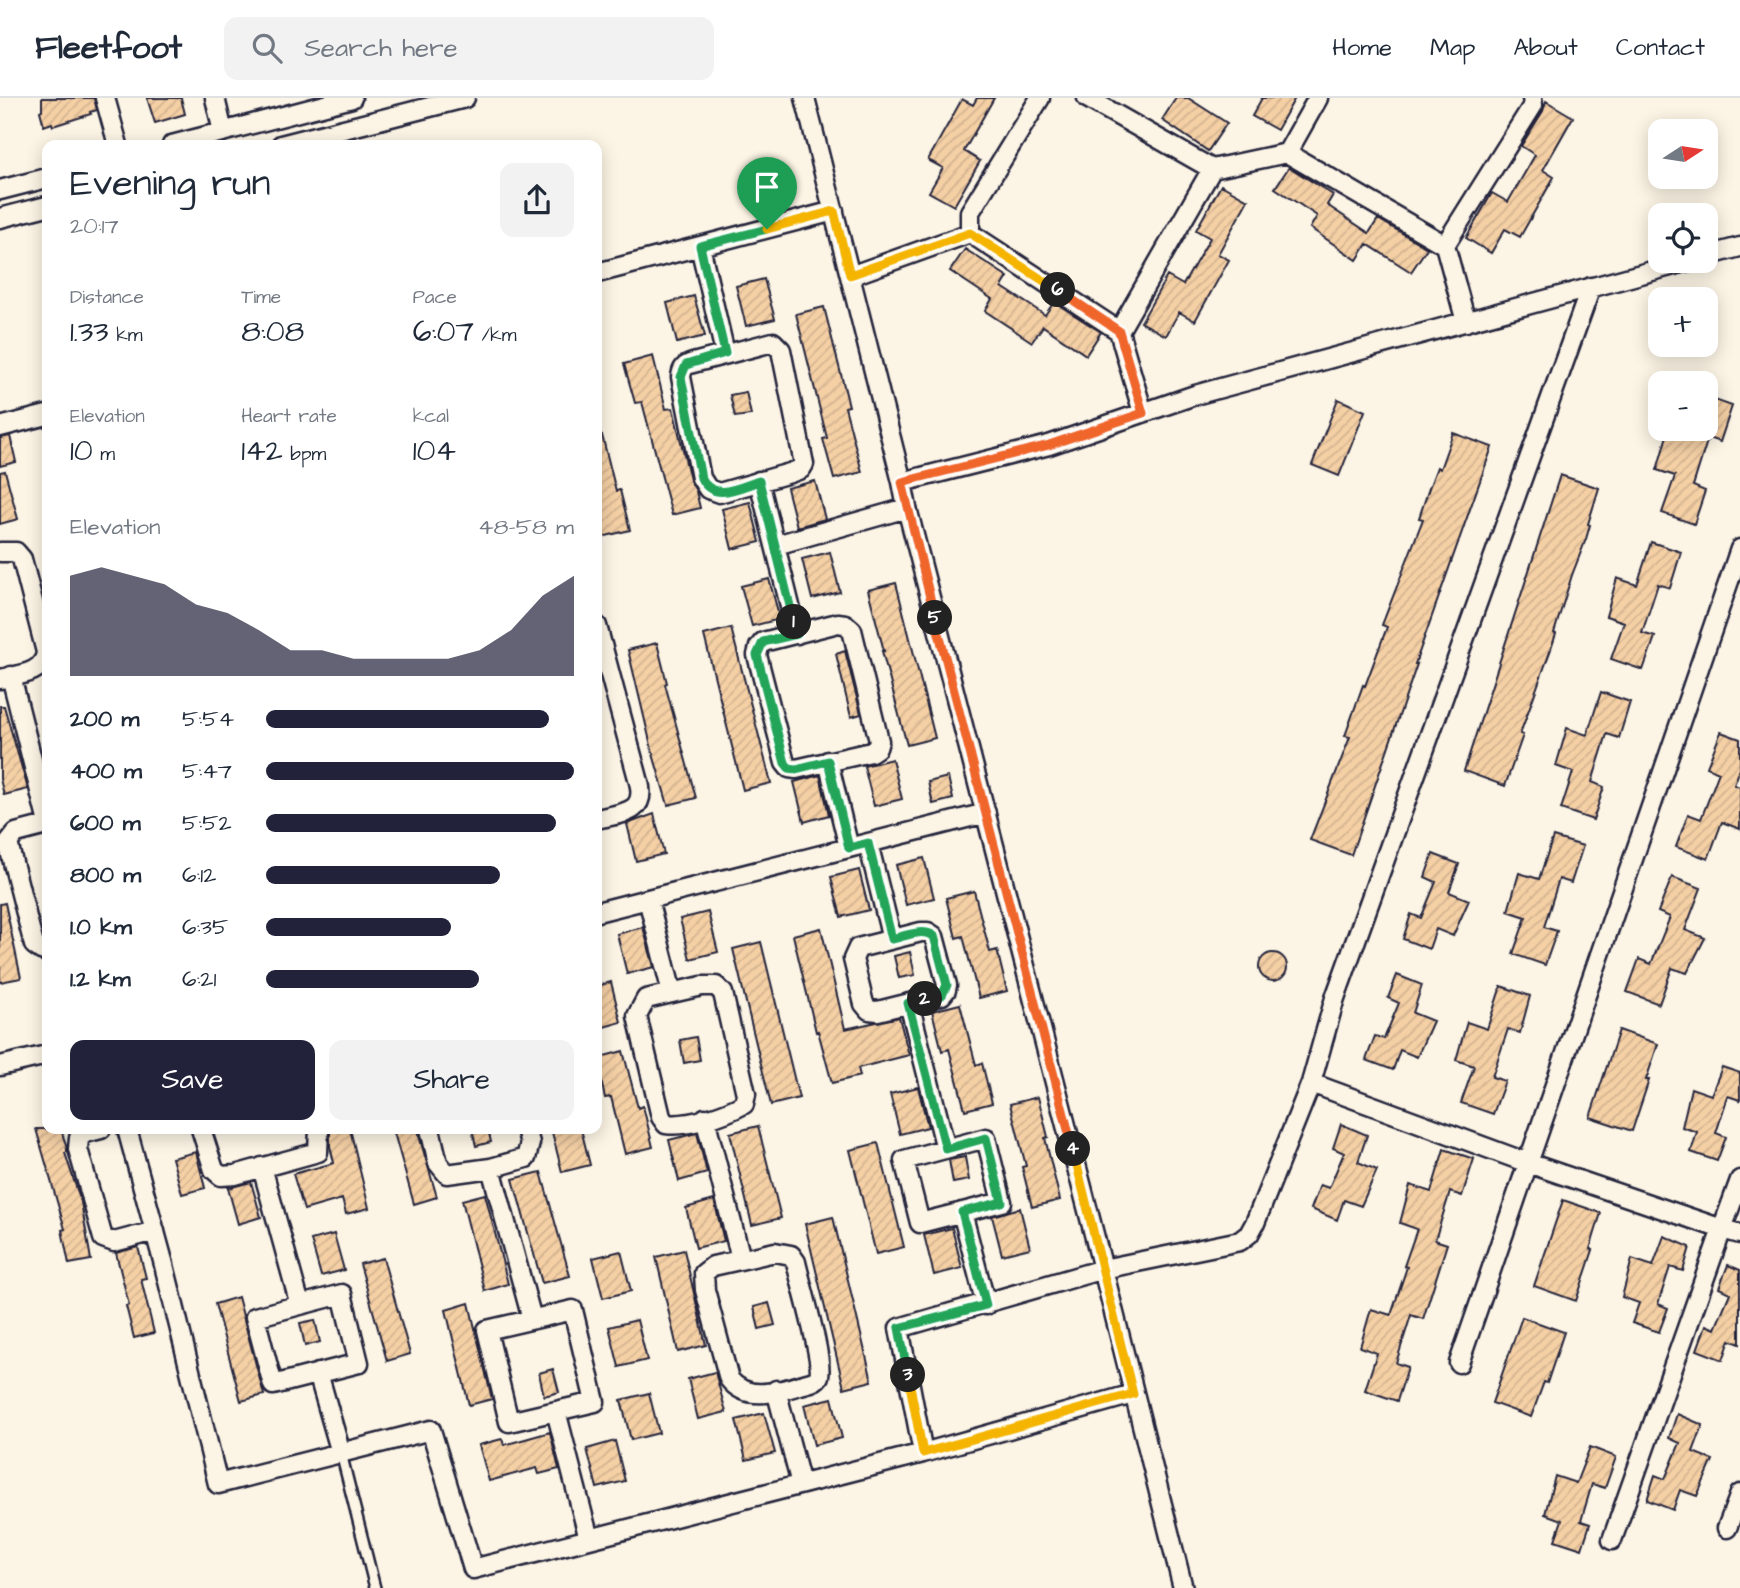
<!DOCTYPE html>
<html lang="en">
<head>
<meta charset="utf-8">
<style>
	:root { --surface:#fff; --page:#f2f2f3; --text:#1f2937; --muted:#747a83; --line:#e0e1e3; --accent:#22223b }
	body { margin:0; font-family:"Architects Daughter",sans-serif; background:var(--page); color:var(--text); height:100vh; display:flex; flex-direction:column; font-size:26px; white-space:nowrap }
	* { box-sizing:border-box; margin:0 }
	p { font-size:23px; color:var(--muted) }
	.icon { flex:none; width:38px; height:38px; fill:none; stroke:currentColor; stroke-width:2; stroke-linecap:round; stroke-linejoin:round }
	.map { position:relative; flex:1; overflow:hidden }
	.panel { position:absolute; left:42px; top:42px; width:560px; height:994px; display:flex; flex-direction:column; background:var(--surface); border-radius:14px; box-shadow:0 4px 18px #0003 }
	.panel>* { flex:none }
	.needle { width:46px; rotate:78deg }
	.controls { position:absolute; left:1648px; top:21px; display:grid; gap:14px }
	.controls a { display:grid; place-items:center; width:70px; height:70px; border-radius:14px; background:var(--surface); box-shadow:0 4px 18px #0003; font-size:35px }
	.pin { position:absolute; display:grid; place-items:center; width:60px; height:60px; color:#fff; margin:-72px -30px; border-radius:50% 50% 50% 0; rotate:-45deg; box-shadow:0 0 7px #0007 }
	.pin .icon { rotate:45deg }
	.km { position:absolute; width:35px; height:35px; margin:-18px; border-radius:50%; background:#222; color:#fff; font-size:19px; line-height:35px; text-align:center }
	.round { display:grid; place-items:center; flex:none; width:74px; height:74px; border-radius:14px; background:var(--page) }
	.head { display:flex; align-items:center; justify-content:space-between; height:119px; padding:0 28px }
	h1 { font-size:38px; font-weight:600; line-height:52px }
	.stats { display:grid; grid-template-columns:repeat(3,1fr); gap:10px; height:119px; padding:7px 28px }
	.stats div { display:grid; align-content:center }
	.stats b { font-size:30px; font-weight:600 }
	.stats small { font-size:19px; font-weight:400 }
	.stats p { font-size:19px }
	.chart { height:196px; padding:14px 28px }
	.chart p { display:flex; justify-content:space-between }
	.chart svg { width:100%; height:126px; margin-top:7px; fill:var(--accent); opacity:.7 }
	.button { display:flex; gap:14px; margin-top:auto; padding:14px 28px }
	.button a { flex:1; height:80px; border-radius:14px; background:var(--accent); color:#fff; font-size:28px; font-weight:600; line-height:80px; text-align:center }
	.button a+a { background:var(--page); color:var(--text) }
	ul { padding:0 28px; list-style:none; font-size:23px }
	li { display:grid; grid-template-columns:112px 84px 1fr; align-items:center; height:52px }
	li i { height:18px; border-radius:9px; background:var(--accent) }
	header { display:flex; align-items:center; gap:42px; box-sizing:border-box; height:98px; padding:0 35px; background:var(--surface); border-bottom:2px solid var(--line) }
	header strong { font-size:33px }
	nav { display:flex; gap:38px; margin-inline-start:auto; font-size:24px }
	.search { width:490px; height:63px; background:var(--page); display:flex; align-items:center; gap:18px; box-sizing:border-box; padding:0 24px; border-radius:14px; color:var(--muted); font-size:26px }
	.map>svg:first-child { display:block }
	.building { fill:url(#building-hatch); stroke:#22223b; stroke-width:2 }
	.lines { fill:none; stroke-linecap:round; stroke-linejoin:round }
	.lane-casing { stroke:#22223b; stroke-width:14 }
	.street-casing { stroke:#22223b; stroke-width:23 }
	.lane { stroke:#fcf5e5; stroke-width:9 }
	.street { stroke:#fcf5e5; stroke-width:18 }
	.split-1-casing { stroke:#fff; stroke-width:14 }
	.split-2-casing { stroke:#fff; stroke-width:14 }
	.split-3-casing { stroke:#fff; stroke-width:14 }
	.split-4-casing { stroke:#fff; stroke-width:14 }
	.split-5-casing { stroke:#fff; stroke-width:14 }
	.split-6-casing { stroke:#fff; stroke-width:14 }
	.split-7-casing { stroke:#fff; stroke-width:14 }
	.split-1 { stroke:#22a559; stroke-width:9 }
	.split-2 { stroke:#22a559; stroke-width:9 }
	.split-3 { stroke:#22a559; stroke-width:9 }
	.split-4 { stroke:#f5b400; stroke-width:9 }
	.split-5 { stroke:#f0652b; stroke-width:9 }
	.split-6 { stroke:#f0652b; stroke-width:9 }
	.split-7 { stroke:#f5b400; stroke-width:9 }
</style>
</head>
<body>
<header>
<strong>Fleetfoot</strong>
<div class="search"><svg class="icon" aria-label="search" viewBox="0 0 24 24"><circle cx="10" cy="10" r="6"/><path d="M15 15l6 6"/></svg>Search here</div>
<nav><a>Home</a><a>Map</a><a>About</a><a>Contact</a></nav>
</header>
<div class="map">
<svg width="1740" height="1490" viewBox="0 0 1740 1490">
	<defs>
		<pattern id="building-hatch" width="6" height="6" patternUnits="userSpaceOnUse" patternTransform="scale(1.75)"><rect width="6" height="6" fill="#f5d0a5"/><path d="M-1 1l2-2M0 6l6-6M5 7l2-2" fill="none" stroke="#d2b28f"/></pattern>
	</defs>
	<rect width="100%" height="100%" fill="#fcf5e5"/>
	<filter id="ink" filterUnits="userSpaceOnUse"><feTurbulence type="fractalNoise" baseFrequency=".0143" numOctaves="2"/><feDisplacementMap in="SourceGraphic" scale="14" xChannelSelector="R" yChannelSelector="G"/><feConvolveMatrix kernelMatrix="1 2 1 2 8 2 1 2 1" color-interpolation-filters="sRGB"/></filter>
	<g filter="url(#ink)">
		<!-- building -->
		<path class="building" d="M42,0H94L97,12L90,14L91,16L53,28L52,25L44,28L40,13L42,12Z
			M147,0H181L185,16L155,25Z
			M977,0H994L964,53L980,63L954,108L929,94L943,70L928,62L962,1L973,7Z
			M1176,0H1188L1227,25L1208,53L1162,22Z
			M1262,0H1295L1277,32L1252,18Z
			M1546,3L1573,19L1543,72L1554,79L1520,139L1505,131L1491,155L1466,140L1492,95L1508,104L1535,57L1521,48L1543,13Z
			M1289,69L1333,97L1327,107L1369,135L1378,121L1427,150L1411,174L1367,146L1357,162L1310,130L1317,118L1275,90Z
			M1221,87L1248,102L1218,156L1229,162L1195,223L1179,214L1166,238L1141,224L1167,178L1183,187L1210,140L1196,132Z
			M965,151L1008,179L1002,189L1045,217L1054,204L1101,234L1086,257L1043,228L1032,244L985,213L992,201L950,173Z
			M764,181L775,221L746,228L736,188Z
			M694,198L705,238L677,245L667,205Z
			M824,209L849,308L845,309L862,374L834,381L823,341L827,340L796,216Z
			M653,258L666,311L673,310L690,382L696,393L700,410L672,417L642,304L635,305L624,266Z
			M746,294L751,317L735,319L730,297Z
			M1706,299L1732,308L1720,344L1708,340L1693,388L1705,393L1694,426L1662,415L1675,378L1657,372L1668,334L1688,341L1691,331H1706Z
			M1338,301L1365,313L1339,378L1312,367Z
			M1453,335L1492,349L1415,566H1417L1351,757L1310,742L1350,639L1345,638L1363,587L1365,588L1387,529L1382,527L1423,421L1419,420L1429,390L1437,369L1440,371Z
			M597,337H602L616,393L620,392L630,432L602,439L597,417Z
			M10,338L16,364L0,368V340Z
			M5,373L18,421L0,426V374Z
			M1560,377L1599,390L1588,426L1590,427L1586,441L1572,477L1554,535L1556,536L1551,551L1520,636L1523,637L1505,688L1464,673Z
			M815,383L825,421L797,429L787,390Z
			M750,404L760,444L732,451L722,411Z
			M1651,444L1681,454L1670,490L1658,486L1642,535L1655,539L1643,572L1611,561L1624,524L1606,518L1617,480L1637,487Z
			M830,454L840,494L812,501L802,461Z
			M769,481L780,521L752,528L741,488Z
			M896,485L935,640L907,647L882,553H884L868,492Z
			M731,530L771,685L743,692L704,537Z
			M657,545L667,585L665,586L696,700L668,707L653,656L628,552Z
			M845,553L861,616L851,619L836,556Z
			M1601,594L1630,604L1619,640L1607,636L1592,684L1604,689L1593,722L1561,711L1573,674L1556,668L1567,630L1587,637Z
			M0,608H4L28,691L4,697L0,681Z
			M1721,634L1740,641V671L1734,687L1740,689V731L1722,724L1708,761L1676,749L1688,716L1701,721L1719,674L1707,669Z
			M892,661L902,701L874,708L864,668Z
			M820,677L829,717L804,724L794,684Z
			M948,679L953,701L933,706L928,684Z
			M654,716L664,756L636,763L627,726Z
			M1553,739L1583,748L1571,785L1559,781L1544,829L1557,833L1545,867L1513,856L1526,819L1508,813L1519,775L1539,781Z
			M1433,756L1459,766L1449,794L1469,802L1453,838L1436,831L1429,851L1403,841L1411,816L1421,820L1436,784L1425,779Z
			M924,760L934,800L906,807L896,767Z
			M859,772L869,812L841,819L831,779Z
			M1672,779L1701,790L1685,832L1705,840L1687,875L1672,870L1659,906L1627,894L1639,861L1651,866L1670,819L1658,814Z
			M974,793L990,854L997,852L1007,893L979,900L963,838L956,840L946,800Z
			M5,805L21,880L0,884V806Z
			M708,814L718,854L690,861L680,821Z
			M643,829L654,869L627,876L617,836Z
			M821,830L845,931L899,919L909,957L858,970L860,978L832,985L818,933L816,934L793,837Z
			M761,844L799,1000L771,1007L733,851Z
			M910,854L915,877L899,880L894,858Z
			M1259 869a14 14 0 1 1 28 0a14 14 0 1 1-28 0Z
			M1397,877L1422,887L1413,915L1433,923L1417,959L1400,952L1393,972L1366,962L1375,938L1384,941L1399,905L1388,900Z
			M611,884L621,924L597,931V888Z
			M1501,888L1530,898L1520,935L1508,931L1492,979L1505,983L1493,1016L1461,1005L1474,968L1456,962L1467,924L1487,931Z
			M960,906L976,967L982,965L992,1005L965,1012L949,951L942,953L932,913Z
			M1619,932L1658,946L1646,982H1649L1632,1033L1590,1019Z
			M696,939L700,962L684,965L680,942Z
			M623,953L638,1010L643,1008L653,1049L625,1056L611,999L605,1000L597,965V960Z
			M1722,969L1740,975V1002L1728,998L1716,1035L1726,1039L1717,1063L1691,1054L1697,1034L1682,1029L1691,990L1711,997Z
			M918,989L928,1029L900,1036L890,996Z
			M1038,999L1048,1039L1045,1040L1060,1102L1032,1109L1022,1069L1026,1068L1010,1006Z
			M1341,1026L1367,1037L1358,1064L1377,1072L1361,1108L1344,1102L1337,1122L1311,1111L1320,1087L1329,1090L1344,1055L1333,1050Z
			M758,1028L781,1120L752,1127L730,1035Z
			M36,1031H61L67,1051V1054L65,1055L81,1104L91,1162L69,1166L62,1132L65,1131Z
			M330,1031H350L369,1110L346,1116L342,1101L304,1112L293,1076L334,1065L330,1048Z
			M393,1031H417L437,1099L414,1106Z
			M472,1031H488L491,1044L476,1048Z
			M564,1031H581L590,1067L562,1074L552,1034Z
			M697,1035L707,1075L679,1083L669,1042Z
			M878,1045L904,1149L876,1156L850,1052Z
			M1444,1051L1474,1061L1462,1098L1450,1094L1435,1142L1447,1146L1423,1221L1411,1217L1396,1265L1408,1269L1397,1303L1365,1292L1377,1255L1360,1249L1371,1211L1391,1217L1407,1169L1404,1168L1417,1131L1400,1125L1410,1087L1431,1094Z
			M196,1054L205,1090L182,1096L172,1060Z
			M965,1059L969,1082L953,1085L949,1062Z
			M541,1074L570,1178L542,1185L513,1081Z
			M251,1084L261,1119L238,1126L228,1090Z
			M485,1096L508,1186L485,1193L462,1102Z
			M714,1102L724,1143L696,1150L686,1110Z
			M1563,1102L1601,1115L1590,1151L1593,1152L1576,1203L1534,1188Z
			M1020,1110L1030,1150L1002,1157L992,1118Z
			M833,1119L872,1283L844,1290L805,1126Z
			M952,1130L962,1170L934,1177L924,1137Z
			M334,1136L344,1172L321,1178L311,1142Z
			M1664,1138L1690,1149L1683,1173L1670,1169L1658,1206L1668,1210L1659,1234L1632,1225L1639,1205L1622,1199L1632,1161L1653,1168Z
			M138,1149L146,1180L141,1181L154,1235L134,1240L126,1208L129,1207L116,1155Z
			M684,1152L706,1247L678,1254L656,1159Z
			M621,1153L631,1193L603,1200L593,1160Z
			M383,1160L410,1256L387,1263L360,1166Z
			M1728,1167L1740,1172V1246L1730,1242L1723,1262L1697,1252L1706,1227L1715,1231L1730,1195L1719,1190Z
			M238,1199L264,1297L241,1303L215,1206Z
			M469,1205L492,1301L469,1307L446,1212Z
			M769,1205L775,1227L759,1231L754,1209Z
			M1522,1219L1564,1234L1547,1285L1544,1284L1531,1319L1492,1305Z
			M315,1222L320,1244L305,1248L300,1225Z
			M637,1222L647,1262L619,1269L609,1229Z
			M553,1271L559,1294L544,1298L539,1275Z
			M715,1274L726,1314L698,1321L688,1281Z
			M649,1295L659,1335L631,1342L621,1302Z
			M832,1300L842,1340L814,1347L804,1307Z
			M764,1315L775,1355L746,1362L736,1322Z
			M1677,1316L1703,1327L1693,1354L1713,1362L1697,1398L1680,1392L1673,1412L1647,1402L1655,1377L1665,1381L1680,1345L1669,1340Z
			M550,1334L559,1371L539,1376L537,1370L489,1383L479,1347L502,1341L504,1347Z
			M615,1343L625,1383L597,1390L587,1351Z
			M1590,1349L1616,1359L1605,1390L1592,1386L1581,1423L1590,1426L1582,1451L1555,1442L1562,1422L1545,1416L1555,1378L1576,1385Z"/>
		<g class="lines">
			<defs>
				<path id="lane" d="M341,1355L375,1490"/>
				<path id="street" d="M105,0L118,47
					M215,0L223,34
					M805,0L902,384L907,410L1103,1171L1183,1490
					M1040,0L970,114V135L1119,233
					M1087,0L1212,71
					M172,47L352,0
					M281,47L465,0
					M1287,55L1445,147
					M0,92L47,80
					M0,120L47,108
					M700,148L725,255
					M1706,158L1740,149
					M597,175L834,113
					M850,178L970,135
					M1466,224L1445,147L1533,7L1532,0
					M773,244L781,252L782,257L804,366L801,371L790,375L719,395L708,391L701,380L681,279C682,270 685,267 693,265Z
					M1143,315L1119,233L1212,71L1287,55L1318,0
					M0,329L47,317
					M759,383L797,536
					M902,384L1049,347L1195,297L1689,163
					M776,447L907,410
					M0,454H16L22,461L46,554C44,576 18,577 0,581
					M838,525L845,526L852,532L879,643L877,650L871,654L796,671L789,670L785,665L757,557L759,549L763,544Z
					M597,528L639,684C647,716 621,715 597,721
					M11,578L47,721
					M828,663L849,750
					M47,727L16,735L8,745L34,847L41,852L47,854
					M868,745L892,841
					M648,801L672,895
					M597,814L986,715
					M921,834H928L934,838L947,887L946,892L942,897L878,913L869,912L864,906L853,861L858,850Z
					M702,888H716L723,895L746,996L744,1006C724,1017 688,1029 666,1026L661,1019L637,918L646,901Z
					M909,905L946,1051
					M0,968L47,957
					M1311,985L1528,1065L1722,1131L1740,1082
					M705,1020L741,1161
					M101,1031L85,1035L79,1040L78,1051L103,1140L114,1144L155,1133
					M127,1031L163,1163L218,1386L431,1332L473,1471L923,1355L899,1230L1103,1171L1240,1143L1249,1136L1255,1125L1311,985L1335,900L1591,189
					M201,1031L214,1072L221,1078L235,1077L318,1054L319,1031
					M430,1031L438,1065L447,1076L491,1070L526,1060L530,1045L526,1031
					M986,1040L1002,1104L920,1125L904,1062Z
					M262,1069L300,1207
					M491,1070L532,1221
					M962,1114L986,1207
					M775,1154L791,1157L796,1164C800,1183 824,1264 819,1278C817,1282 815,1282 811,1284C784,1291 749,1307 729,1281L705,1192L704,1175L713,1168Z
					M342,1196L359,1265L273,1287L255,1219Z
					M573,1212L595,1304L509,1324L487,1232Z
					M1459,1265L1740,451
					M318,1275L341,1355
					M776,1292L801,1386
					M556,1313L589,1441
					M923,1355L1133,1296
					M1727,1430L1740,1396
					M1612,1442L1722,1131L1740,1136"/>
			</defs>
			<!-- lane casing -->
			<use href="#lane" class="lane-casing"/>
			<!-- street casing -->
			<use href="#street" class="street-casing"/>
			<!-- lane -->
			<use href="#lane" class="lane"/>
			<!-- street -->
			<use href="#street" class="street"/>
		</g>
	</g>
	<g class="lines" filter="url(#ink)">
		<defs>
			<path id="split-1" d="M767,131L700,148L725,255L686,267L681,279L701,380C713,404 738,390 759,383L794,524"/>
			<path id="split-2" d="M794,524L797,536L763,544L757,557L785,665L789,670L796,671L828,663L849,750L868,745L892,841C906,838 922,830 934,838L947,887L942,897L925,901"/>
			<path id="split-3" d="M908,1277L899,1230L986,1207L962,1114L1002,1104L986,1040L946,1051L908,905L925,901"/>
			<path id="split-4" d="M908,1277L923,1355L1133,1296L1073,1051"/>
			<path id="split-5" d="M935,520L1073,1051"/>
			<path id="split-6" d="M935,520L902,384L1049,347L1143,315L1119,233L1058,192"/>
			<path id="split-7" d="M767,131L834,113L850,177L970,135L1058,192"/>
		</defs>
		<!-- split-1 casing -->
		<use href="#split-1" class="split-1-casing"/>
		<!-- split-2 casing -->
		<use href="#split-2" class="split-2-casing"/>
		<!-- split-3 casing -->
		<use href="#split-3" class="split-3-casing"/>
		<!-- split-4 casing -->
		<use href="#split-4" class="split-4-casing"/>
		<!-- split-5 casing -->
		<use href="#split-5" class="split-5-casing"/>
		<!-- split-6 casing -->
		<use href="#split-6" class="split-6-casing"/>
		<!-- split-7 casing -->
		<use href="#split-7" class="split-7-casing"/>
		<!-- split-1 -->
		<use href="#split-1" class="split-1"/>
		<!-- split-2 -->
		<use href="#split-2" class="split-2"/>
		<!-- split-3 -->
		<use href="#split-3" class="split-3"/>
		<!-- split-4 -->
		<use href="#split-4" class="split-4"/>
		<!-- split-5 -->
		<use href="#split-5" class="split-5"/>
		<!-- split-6 -->
		<use href="#split-6" class="split-6"/>
		<!-- split-7 -->
		<use href="#split-7" class="split-7"/>
	</g>
</svg>
<div class="controls">
<a><svg class="needle" viewBox="-14 -14 28 28"><path d="M0-13l5 13h-10z" fill="#e53935"/><path d="M0 13l5-13h-10z" fill="#747a83"/></svg></a>
<a><svg class="icon" aria-label="locate" viewBox="0 0 24 24"><circle cx="12" cy="12" r="6"/><path d="M12 2v4M12 18v4M2 12h4M18 12h4"/></svg></a>
<a>+</a>
<a>−</a>
</div>
<div class="pin" style="left:767px;top:131px;background:#1e9e55"><svg class="icon" aria-label="arrive" viewBox="0 0 24 24"><path d="M6 21V4h12l-3 4 3 4H6"/></svg></div>
<b class="km" style="left:794px;top:524px">1</b>
<b class="km" style="left:925px;top:901px">2</b>
<b class="km" style="left:908px;top:1277px">3</b>
<b class="km" style="left:1073px;top:1051px">4</b>
<b class="km" style="left:935px;top:520px">5</b>
<b class="km" style="left:1058px;top:192px">6</b>
<section class="panel">
<div class="head"><div><h1>Evening run</h1><p>20:17</p></div><a class="round"><svg class="icon" aria-label="share" viewBox="0 0 24 24"><path d="M12 15V3M7 8l5-5 5 5M5 13v7h14v-7"/></svg></a></div>
<div class="stats">
<div><p>Distance</p><b>1.33<small> km</small></b></div>
<div><p>Time</p><b>8:08</b></div>
<div><p>Pace</p><b>6:07<small> /km</small></b></div>
</div>
<div class="stats">
<div><p>Elevation</p><b>10<small> m</small></b></div>
<div><p>Heart rate</p><b>142<small> bpm</small></b></div>
<div><p>kcal</p><b>104</b></div>
</div>
<div class="chart"><p><span>Elevation</span>48–58 m</p>
<svg viewBox="0 0 160 44" preserveAspectRatio="none"><path d="M0 44V9L10 6L20 9L30 12L40 19L50 22L60 28L70 35L80 35L90 38L100 38L110 38L120 38L130 35L140 28L150 16L160 9V44z"/></svg>
</div>
<ul>
<li><b>200 m</b>5:54<i style="width:92%"></i></li>
<li><b>400 m</b>5:47<i style="width:100%"></i></li>
<li><b>600 m</b>5:52<i style="width:94%"></i></li>
<li><b>800 m</b>6:12<i style="width:76%"></i></li>
<li><b>1.0 km</b>6:35<i style="width:60%"></i></li>
<li><b>1.2 km</b>6:21<i style="width:69%"></i></li>
</ul>
<div class="button"><a>Save</a><a>Share</a></div>
</section>
</div>
</body>
</html>
